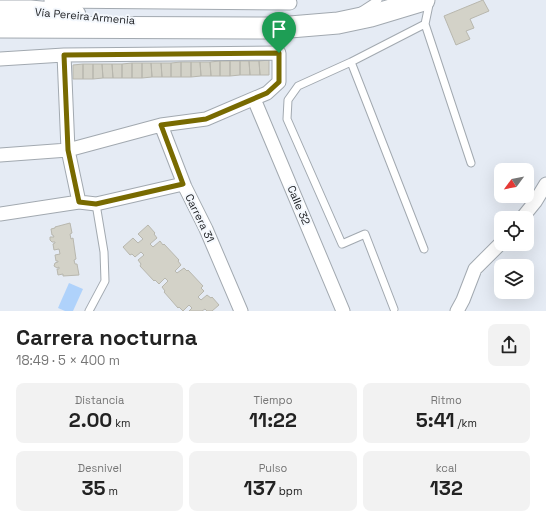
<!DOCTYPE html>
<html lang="es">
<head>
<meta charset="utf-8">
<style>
	:root { --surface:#fff; --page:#f2f2f2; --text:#222; --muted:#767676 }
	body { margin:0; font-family:"Space Grotesk",sans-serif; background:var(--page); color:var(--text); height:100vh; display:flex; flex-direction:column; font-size:15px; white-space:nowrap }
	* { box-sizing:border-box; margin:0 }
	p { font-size:13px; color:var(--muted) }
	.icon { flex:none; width:22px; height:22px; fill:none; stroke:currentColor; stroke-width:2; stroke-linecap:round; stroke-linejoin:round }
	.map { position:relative; height:311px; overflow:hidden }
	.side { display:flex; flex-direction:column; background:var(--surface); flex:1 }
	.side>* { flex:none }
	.needle { width:26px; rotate:238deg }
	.buttons { position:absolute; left:494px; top:163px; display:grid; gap:8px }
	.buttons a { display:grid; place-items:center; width:40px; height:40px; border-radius:8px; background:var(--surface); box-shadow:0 4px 16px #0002; font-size:20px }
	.pin { position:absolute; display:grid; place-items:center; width:34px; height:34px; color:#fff; margin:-41px -17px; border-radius:50% 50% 50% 0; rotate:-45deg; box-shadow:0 0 4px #0007 }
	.pin .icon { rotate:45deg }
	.round { display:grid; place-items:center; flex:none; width:42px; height:42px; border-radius:8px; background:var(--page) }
	.headline { display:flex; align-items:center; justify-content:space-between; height:68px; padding:0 16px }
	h1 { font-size:22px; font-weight:700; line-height:30px }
	.stats { display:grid; grid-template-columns:repeat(3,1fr); gap:6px; height:68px; padding:4px 16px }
	.stats div { display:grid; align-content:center; border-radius:8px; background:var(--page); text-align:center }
	.stats b { font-size:20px; font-weight:700 }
	.stats small { font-size:11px; font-weight:400 }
	.stats p { font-size:11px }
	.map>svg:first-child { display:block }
	.green { fill:#afd2fb }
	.building { fill:#d3d2c8; stroke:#b8b7ae }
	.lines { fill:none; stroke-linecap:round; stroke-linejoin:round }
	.lane-casing { stroke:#a2a9b0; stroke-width:9 }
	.street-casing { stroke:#a2a9b0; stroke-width:15 }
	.primary-casing { stroke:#a2a9b0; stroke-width:23 }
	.lane { stroke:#fff; stroke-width:7 }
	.street { stroke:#fff; stroke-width:13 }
	.primary { stroke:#fff; stroke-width:21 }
	.route-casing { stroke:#fff; stroke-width:8 }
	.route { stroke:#786a00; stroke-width:5 }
	.labels { text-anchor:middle; stroke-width:4; stroke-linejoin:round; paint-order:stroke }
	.street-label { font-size:11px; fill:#1a1c1f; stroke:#f4f8fd }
</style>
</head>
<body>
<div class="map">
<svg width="546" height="311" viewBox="0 0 546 311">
	<rect width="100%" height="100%" fill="#e5ebf4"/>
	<!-- green -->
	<path class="green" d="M69,283L83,289L73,311H65L58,308Z"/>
	<!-- building -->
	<path class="building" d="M483,0L489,11L470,19L474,28L466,31L470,39L456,45L444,16Z
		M269,60V75H260L259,61Z
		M220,61V76H211L210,62Z
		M220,61H230V76H220Z
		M230,61H240V75L230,76Z
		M240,61H249L250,75H240Z
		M249,61H259L260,75H250Z
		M181,62V77H171V63Z
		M181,62H191V77H181Z
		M191,62H200L201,76L191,77Z
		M200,62H210L211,76H201Z
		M132,63V78H122V64Z
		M132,63H142V78H132Z
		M142,63H151L152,77L142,78Z
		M151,63H161L162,77H152Z
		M161,63H171V77H162Z
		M83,64V79H73V65Z
		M83,64H93V79H83Z
		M93,64H102L103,78L93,79Z
		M102,64H112L113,78H103Z
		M112,64H122V78H113Z
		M70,223L72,233L70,234L71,239L73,238L76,259L74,260L75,264H77L79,275L63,276V274L58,275L57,269H59V267L57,268L54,266L55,263L58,262V261H56L55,255L60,254L59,249L54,250L53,244L55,243V242H52L50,240V237H54L53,235H52L51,229L55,228V227Z
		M148,225L155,233L154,234L157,238L150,244L153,247L160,241L163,245L164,244L179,260L178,261L181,265L175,271L177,273L184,268L187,271L188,270L203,286L201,288L204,291L198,297L201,300L207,295L211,298L212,297L219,305L212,311H207L205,309L202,311H189L192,308L189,305L183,311L179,307L178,308L164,292L165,291L162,287L168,281L165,278L159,284L155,280L154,281L140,266L141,264L138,260L144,255L141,252L135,257L132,254L130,255L123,247L133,238L138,243L143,239L138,234Z"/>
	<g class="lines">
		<defs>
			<path id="lane" d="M430,0L425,24L471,163
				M361,11L378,0
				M351,62L424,249
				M394,309L365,234L342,244L287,119L288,100L298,86L351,62L425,24
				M89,311L105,281L104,252L96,204"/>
			<path id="street" d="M51,1L290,3
				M64,55L68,150L79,202
				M0,59L64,55L279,53V82L267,93L206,119L161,125L68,150L0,155
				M254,99L343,311
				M161,125L185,187L206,229L241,311
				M0,214L79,202L96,204L183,184
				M522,218L535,202L546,184
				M457,311L463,300L475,269L501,243"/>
			<path id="primary" d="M0,11H30L75,15
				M0,27L278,28L338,23L371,16L424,0"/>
		</defs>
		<!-- lane casing -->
		<use href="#lane" class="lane-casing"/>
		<!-- street casing -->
		<use href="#street" class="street-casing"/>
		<!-- primary casing -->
		<use href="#primary" class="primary-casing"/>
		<!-- lane -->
		<use href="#lane" class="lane"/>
		<!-- street -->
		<use href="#street" class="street"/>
		<!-- primary -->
		<use href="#primary" class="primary"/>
	</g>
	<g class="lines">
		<defs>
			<path id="route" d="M279,53V82L267,93L206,119L161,125L183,184L96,204L79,202L68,150L64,55Z"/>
		</defs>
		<!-- route casing -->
		<use href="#route" class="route-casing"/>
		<!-- route -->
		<use href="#route" class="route"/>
	</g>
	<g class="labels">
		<!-- street labels -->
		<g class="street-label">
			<text transform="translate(85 16) rotate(5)" y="4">Vía Pereira Armenia</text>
			<text transform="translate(299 205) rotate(67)" y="4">Calle 32</text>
			<text transform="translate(200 218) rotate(64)" y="4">Carrera 31</text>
		</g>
	</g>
</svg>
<div class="buttons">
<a><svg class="needle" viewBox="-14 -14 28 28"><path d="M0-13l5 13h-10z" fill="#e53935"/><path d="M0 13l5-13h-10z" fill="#767676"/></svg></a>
<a><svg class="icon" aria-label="locate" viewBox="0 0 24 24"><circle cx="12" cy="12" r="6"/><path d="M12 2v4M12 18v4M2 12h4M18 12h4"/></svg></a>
<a><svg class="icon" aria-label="layers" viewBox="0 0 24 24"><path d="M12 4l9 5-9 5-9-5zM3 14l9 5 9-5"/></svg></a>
</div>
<div class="pin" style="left:279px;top:53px;background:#1e9e55"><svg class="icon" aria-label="arrive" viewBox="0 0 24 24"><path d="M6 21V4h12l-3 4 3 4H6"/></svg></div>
</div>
<section class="side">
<div class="headline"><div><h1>Carrera nocturna</h1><p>18:49 · 5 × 400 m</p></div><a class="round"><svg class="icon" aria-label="share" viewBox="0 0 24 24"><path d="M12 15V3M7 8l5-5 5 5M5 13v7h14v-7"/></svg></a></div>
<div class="stats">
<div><p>Distancia</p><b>2.00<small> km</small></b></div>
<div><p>Tiempo</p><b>11:22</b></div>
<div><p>Ritmo</p><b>5:41<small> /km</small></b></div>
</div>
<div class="stats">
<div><p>Desnivel</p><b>35<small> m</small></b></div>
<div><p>Pulso</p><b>137<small> bpm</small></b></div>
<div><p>kcal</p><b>132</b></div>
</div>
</section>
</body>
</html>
